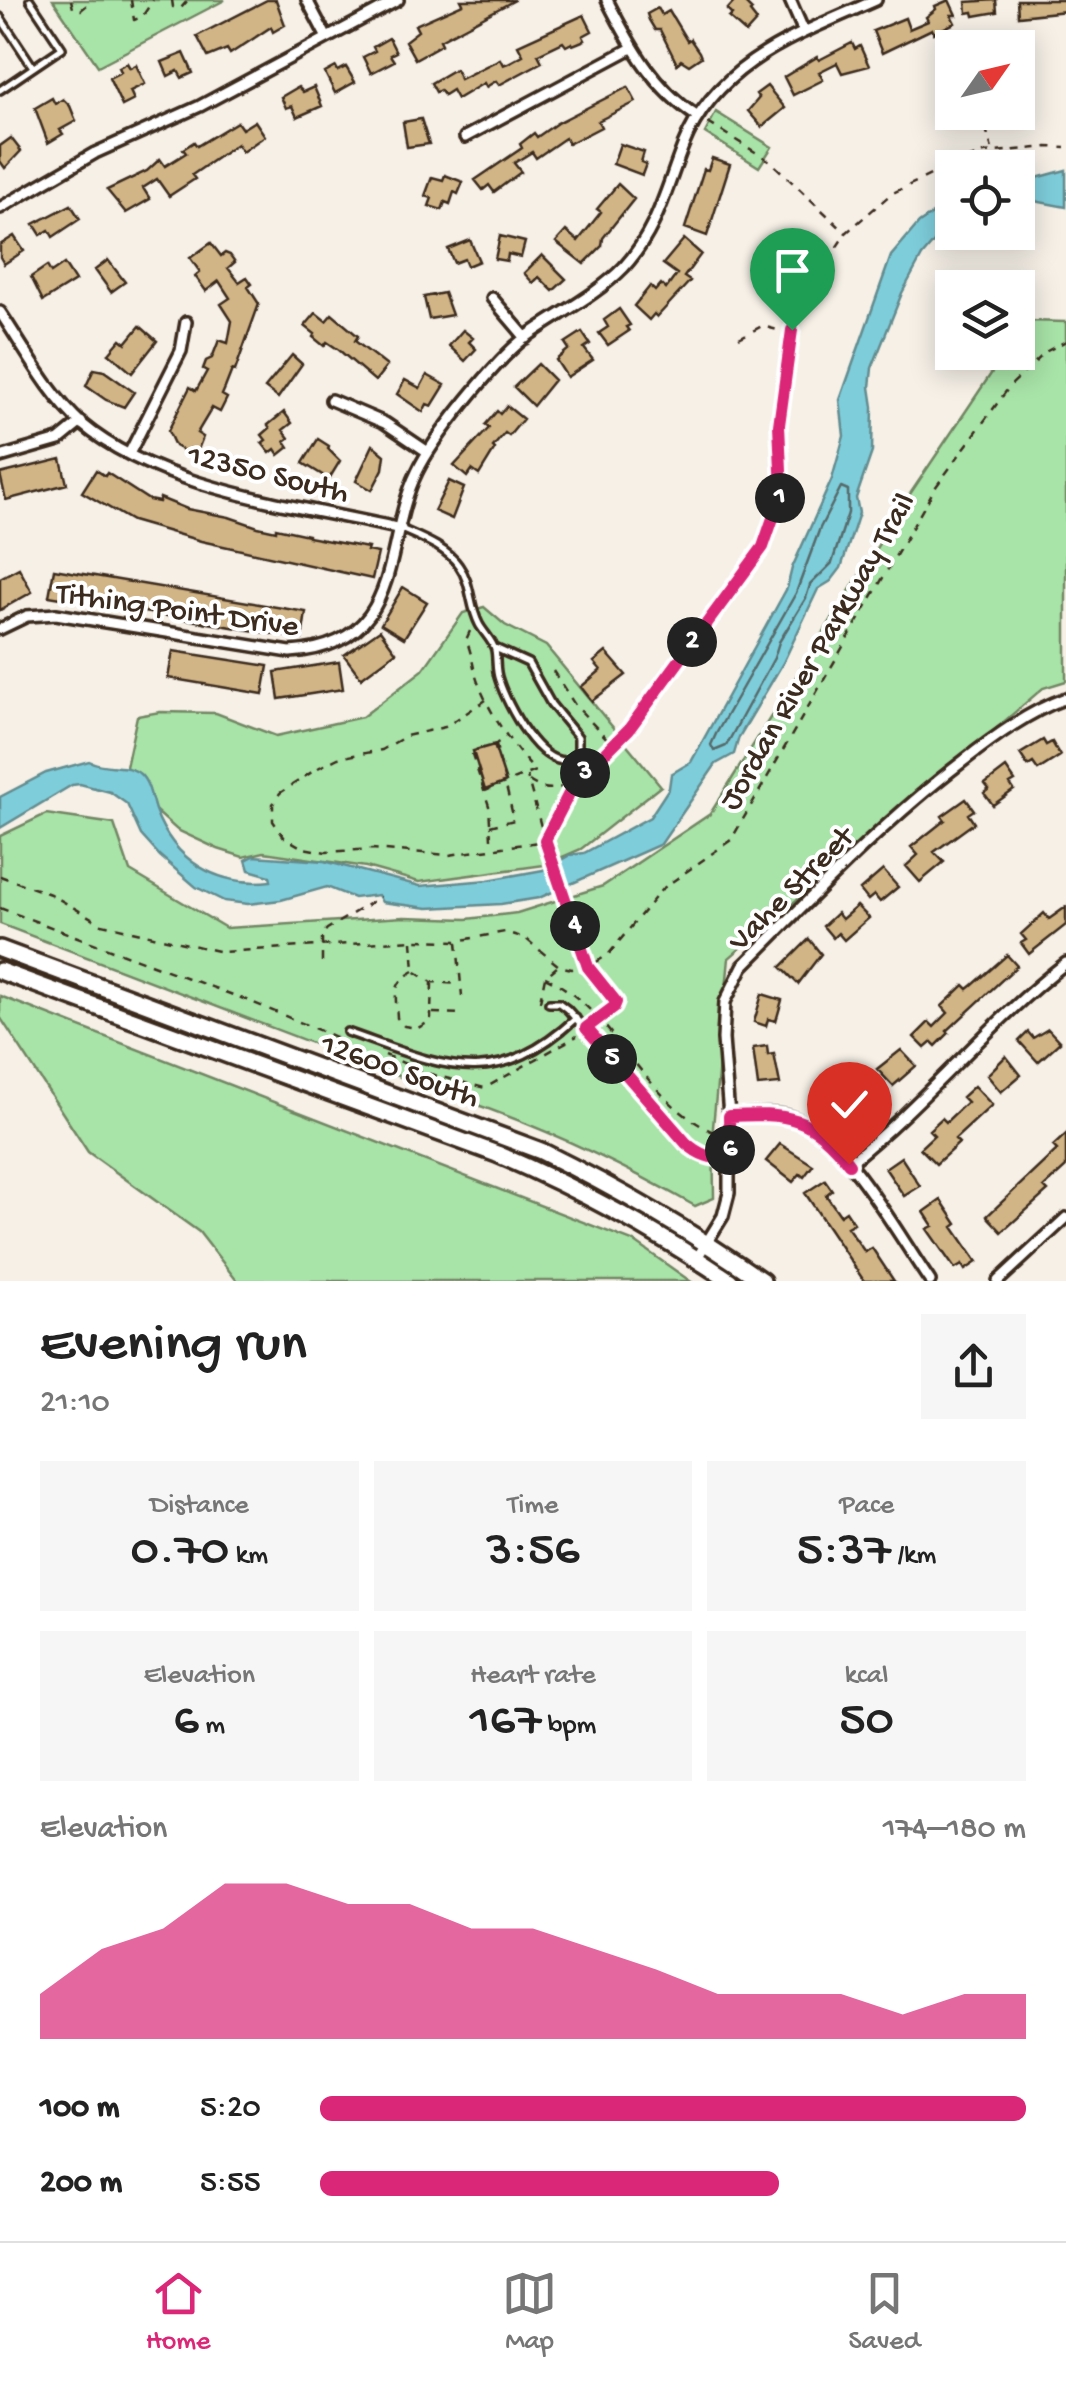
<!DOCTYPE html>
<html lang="en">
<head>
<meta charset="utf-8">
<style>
	:root { --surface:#fff; --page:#f6f6f6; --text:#222; --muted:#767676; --line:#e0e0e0; --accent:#db2777 }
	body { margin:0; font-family:"Gochi Hand",sans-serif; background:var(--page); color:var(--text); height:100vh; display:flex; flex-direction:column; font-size:38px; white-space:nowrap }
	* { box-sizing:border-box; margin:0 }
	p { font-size:32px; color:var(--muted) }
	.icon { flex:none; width:55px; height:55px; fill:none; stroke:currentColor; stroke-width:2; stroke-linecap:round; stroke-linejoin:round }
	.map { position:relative; height:1281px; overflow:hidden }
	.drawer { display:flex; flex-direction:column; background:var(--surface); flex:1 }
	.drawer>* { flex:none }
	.needle { width:65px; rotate:56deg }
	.controls { position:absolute; left:935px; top:30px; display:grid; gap:20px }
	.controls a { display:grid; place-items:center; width:100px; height:100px; border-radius:0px; background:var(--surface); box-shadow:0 5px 25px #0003; font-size:50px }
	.pin { position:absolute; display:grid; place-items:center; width:85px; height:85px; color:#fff; margin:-102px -42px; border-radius:50% 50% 50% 0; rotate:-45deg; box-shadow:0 0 10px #0007 }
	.pin .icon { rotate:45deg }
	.km { position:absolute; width:50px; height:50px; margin:-25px; border-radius:50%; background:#222; color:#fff; font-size:28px; line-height:50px; text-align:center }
	.round { display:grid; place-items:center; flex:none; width:105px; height:105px; border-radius:0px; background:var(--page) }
	.head { display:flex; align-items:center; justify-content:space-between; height:170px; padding:0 40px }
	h1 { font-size:55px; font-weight:600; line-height:75px }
	.metrics { display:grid; grid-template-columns:repeat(3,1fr); gap:15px; height:170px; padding:10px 40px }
	.metrics div { display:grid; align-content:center; border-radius:0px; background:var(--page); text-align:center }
	.metrics b { font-size:50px; font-weight:600 }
	.metrics small { font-size:28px; font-weight:400 }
	.metrics p { font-size:28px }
	.chart { height:280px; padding:20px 40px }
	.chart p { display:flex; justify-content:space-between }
	.chart svg { width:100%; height:180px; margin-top:10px; fill:var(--accent); opacity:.7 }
	ul { padding:0 40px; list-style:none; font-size:32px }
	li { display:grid; grid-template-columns:160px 120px 1fr; align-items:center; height:75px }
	li i { height:25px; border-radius:12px; background:var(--accent) }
	.dock { display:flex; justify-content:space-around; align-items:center; height:140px; border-top:2px solid var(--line); background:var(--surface); font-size:28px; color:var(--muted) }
	.dock a { display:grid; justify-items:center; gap:5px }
	.dock .active { color:var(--accent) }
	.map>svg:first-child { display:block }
	.green { fill:#a8e3a8; stroke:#728663; stroke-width:2.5 }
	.water { fill:#7ecddb; stroke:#638c8f; stroke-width:2.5 }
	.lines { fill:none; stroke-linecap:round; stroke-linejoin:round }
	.shore { stroke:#566b6a; stroke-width:2.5 }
	.building { fill:#d1b586; stroke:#3b2a1e; stroke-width:2.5 }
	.service-casing { stroke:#3b2a1e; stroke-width:12 }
	.minor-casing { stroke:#3b2a1e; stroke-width:16 }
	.primary-casing { stroke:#3b2a1e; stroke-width:22 }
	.path { stroke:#3b2a1e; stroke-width:2.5; stroke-dasharray:8 8; stroke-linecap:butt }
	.service { stroke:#fff; stroke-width:5 }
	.minor { stroke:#fff; stroke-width:9 }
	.primary { stroke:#fff; stroke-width:15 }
	.route-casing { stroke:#fff; stroke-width:20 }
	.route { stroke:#db2777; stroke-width:12 }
	.labels { text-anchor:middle; stroke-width:8; stroke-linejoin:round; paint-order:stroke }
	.street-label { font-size:32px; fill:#3b2a1e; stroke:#fff }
</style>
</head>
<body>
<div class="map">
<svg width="1066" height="1281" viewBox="0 0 1066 1281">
	<rect width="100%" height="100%" fill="#f6f0e7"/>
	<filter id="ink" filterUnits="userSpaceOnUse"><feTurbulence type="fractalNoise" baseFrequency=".01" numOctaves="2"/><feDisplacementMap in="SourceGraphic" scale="20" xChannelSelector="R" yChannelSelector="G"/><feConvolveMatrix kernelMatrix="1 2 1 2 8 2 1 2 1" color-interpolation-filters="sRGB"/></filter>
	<g filter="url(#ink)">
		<!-- green -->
		<path class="green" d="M53,0H225L98,66Z
			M716,112L772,147L759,167L705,133Z
			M1027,321L1066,322V681L1043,688L729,958L713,1127L714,1198L695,1206C616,1161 535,1123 448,1095L0,924V836L46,814L114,824L130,871L226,928L404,917L467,919L517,913L603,886L710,814L910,494L1005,353L1018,352V334Z
			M484,607L505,625L546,646L661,786L581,849L544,865L419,882L366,867L264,852L243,857L218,849L177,830L148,804L144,786L126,767L137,716L160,712L216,713L276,736L362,717L423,670L463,613Z
			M0,996L635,1242L690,1281H237L199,1232L88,1152L0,1017Z"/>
		<!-- water -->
		<path class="water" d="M1066,170V207L1024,199L1018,201V183Z
			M952,201V230L939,236L922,256L902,293L872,368L870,387L873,407L872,452L856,498L859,513L841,568L831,581L818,589L783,663L739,737L734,754L716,764L661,844L539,898L501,904L428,908L382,902L378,895L354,898L327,887L281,900L248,904L224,901L196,887L160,856L141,835L127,804L110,792L80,784L72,785L0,828V797L46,773L89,761C106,770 128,763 140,774C149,782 151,798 155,810C174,861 217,887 271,881L270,876L249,870L246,860L254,856L324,861L420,886L488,880L543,870L570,855L584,853L650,817L669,788L671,774L691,762L787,588L792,568L832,479L844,436L840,400L891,256L919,223Z"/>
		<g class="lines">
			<!-- shore -->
			<path class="shore" d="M841,487L848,490V513L832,563L810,585L806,598L779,642L774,658L726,746L714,751L711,745L716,734L796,593L820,528Z"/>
		</g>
		<!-- building -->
		<path class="building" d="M267,0H276L285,25L273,32L271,27L230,54L227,49L208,57L197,36Z
			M461,0H515L440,40L442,44L415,59L405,41L418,31L415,25L463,4Z
			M736,0H742L752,10L750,12L757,21L746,33L729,18L732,15L727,10Z
			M949,0L956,15H951L955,23L934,33L932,29L882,53L873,31L905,18L909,29L928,21L926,17L936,9L935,6Z
			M996,0L997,12L974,16L973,12L967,13L966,2Z
			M1017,0H1066V11L1018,16Z
			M658,8L662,15L669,11L687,41L690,39L699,52L701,57L689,65L681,60L677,64L660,30H655L649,20L647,14Z
			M584,15L592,31L583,36L585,40L573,45L572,43L566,46L563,42L538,54L542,62L499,85L496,81L486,87L484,83L457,99L452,90L444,95L440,90L436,92L431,83L455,69L460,79L500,59L503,65L508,63L523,55L518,45Z
			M389,38L396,52L390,55L394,61L371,73L363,57L375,51L373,47Z
			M852,43L855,49L860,46L869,66L842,73L837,63L819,72L823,80L793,95L784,77L817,57L819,60Z
			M184,53L193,73L182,78L178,71L168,76L162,62Z
			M127,63L130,68L136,65L145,84L130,91L134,100L122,106L109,78L121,72L119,67Z
			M336,67L338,71L346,67L355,82L335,93L325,73Z
			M767,86L785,108L762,127L748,111L759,98L756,94Z
			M298,87L303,92L314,87L322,106L297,117L292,106L286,108L281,97Z
			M628,87L636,102L598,121L601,127L568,144L565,138L536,158L532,152L514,163L521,172L494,192L489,185L483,190L475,180L522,148L520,144L534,133L537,137L557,123Z
			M52,98L55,104L63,99L70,106L76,121L60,130L63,134L48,143L35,108Z
			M421,119L429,144L407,147L403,122Z
			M255,121L265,136L242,152L237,144L192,175L195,179L169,196L157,179L143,188L150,199L126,213L107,190L147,171L160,159L165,166L186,153L183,149L194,142L197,146L237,122L242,129Z
			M11,138L21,151L5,168L0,161V146Z
			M620,144L644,152L641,162L646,164L642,175L613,164Z
			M712,158L730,164L707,236L685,228L704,169L708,170Z
			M445,175L463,182L458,194L454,192L450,204L445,202L442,210L429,206L432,198L425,196L432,177L443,180Z
			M618,184L634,199L603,238L602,246L584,264L556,242L566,231L578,241L601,212L597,209Z
			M71,205L80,219L53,237L49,230L41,235L34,224Z
			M14,236L24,251L4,264L0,257V245Z
			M500,236L525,242L521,257L508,254L507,261L495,259Z
			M684,239L701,254L684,277L690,281L657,317L654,314L649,320L634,306L650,286L655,291L661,284L666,289L677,274L663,264Z
			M470,240L479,261L467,266L464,259L454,263L448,249Z
			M211,243L221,256L225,253L230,255L235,262L228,268L239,282L247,277L252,284L248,287L259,304L235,371L232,370L225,388L222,395L227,398L220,412L212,408L197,433L203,437L197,452L190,449L188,453L175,446L168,431L190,387L196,391L207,371L203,369L206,361L212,358L219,340L228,343L232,321L221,304L230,298L219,281L206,291L195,276L200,272L190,258Z
			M542,255L566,279L553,291L539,277L533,283L524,273Z
			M108,260L125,282L111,292L95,270Z
			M64,264L75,281L43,301L31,277L47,266L51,273Z
			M444,293L452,315L429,319L424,297Z
			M619,309L630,325L626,327L629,331L608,345L599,333L608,327L604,320Z
			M316,313L326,321L332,314L358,336L355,341L387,366L375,381L339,350L327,342L324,346L313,337L315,334L305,326Z
			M140,326L157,341L132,373L109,353L121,339L126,343Z
			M463,330L473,338L469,342L476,349L465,361L449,346Z
			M582,332L590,344L584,348L593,360L567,377L556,360L569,349L565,343Z
			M292,355L302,364L278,398L265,388Z
			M538,364L554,380L533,406L514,387Z
			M94,369L104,371L134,392L124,407L106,400L86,386Z
			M427,375L445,385L432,406L427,404L423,412L397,394L405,380L420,388Z
			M507,406L523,419L509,436L505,433L493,447L495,449L479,475L472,470L467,477L454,466L489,428L485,425L497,411L500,414Z
			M284,412L292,423L283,430L289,438L285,441L289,447L279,455L275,449L270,453L262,443L266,440L262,435L270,428L268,425Z
			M318,439L329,446L328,449L340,461L329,479L303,463Z
			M373,445L385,455L383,469L372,490L356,481Z
			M61,459L67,484L6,500L0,474Z
			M96,470L105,476L107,473L149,500L159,502L160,498L187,509L229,517L258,527L276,531V528L308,535V537L368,548L367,551L378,553L372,579L201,541L132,521L82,492Z
			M449,481L464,488L452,519L434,511Z
			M19,568L32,592L0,610V578Z
			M54,569L306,612L302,639L49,596Z
			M403,587L427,602L404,638L381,624Z
			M380,630L396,652L361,678L344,655Z
			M173,651L268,666L263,694L168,678Z
			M606,652L626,675L592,701L581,687L601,670L594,662Z
			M339,662L343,689L279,699L275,672Z
			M1043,740L1046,745L1052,742L1060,756L1038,770L1033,763L1028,766L1020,754Z
			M494,745L506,782L485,790L473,751Z
			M1006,768L1015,781L1010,784L1014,790L993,805L984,793L989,789L985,784Z
			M966,799L974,810L968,814L974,823L934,852L944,862L920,882L906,866L918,855L911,847L945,820L942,816Z
			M883,870L898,887L880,902L874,895L868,900L860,890Z
			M857,906L869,918L844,940L838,933L833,938L823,926L837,913L842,919Z
			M1066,907V925L1029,954L1021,943L1026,940L1021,934L1044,913L1049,919Z
			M809,939L821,954L798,984L781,967Z
			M1007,955L1017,966L947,1031L949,1033L936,1046L932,1042L925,1048L914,1037L929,1022L934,1027L948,1013L942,1006L964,985L968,989L973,985Z
			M762,994L782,1000L776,1021L768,1019L766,1026L754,1022Z
			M1048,1029L1060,1042L1038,1062L1019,1041L1028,1032L1033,1038Z
			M767,1046L768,1055L774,1054L780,1084L758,1086L753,1048Z
			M901,1050L916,1066L893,1086L877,1069Z
			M1006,1056L1021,1075L1001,1092L987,1075Z
			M837,1078L865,1111L851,1124L823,1091Z
			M974,1086L992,1105L955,1139L959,1143L936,1164L920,1148L934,1135L929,1130L942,1118L946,1122L967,1102L962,1097Z
			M1066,1134V1167L1044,1187L1048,1191L1002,1232L987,1216L1057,1150L1053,1146Z
			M780,1144L813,1165L804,1177L800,1174L793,1182L766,1161Z
			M901,1157L920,1186L904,1196L885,1168Z
			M825,1180L832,1190L826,1195L840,1215L846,1211L854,1223L847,1227L865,1252L872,1248L894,1281H864L805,1193Z
			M941,1200L957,1224L953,1227L977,1262L965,1270L962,1265L955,1269L927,1229L933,1226L924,1212Z"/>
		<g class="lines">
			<defs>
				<path id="service" d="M0,17L33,67
					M0,90L62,48L30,0
					M401,529C421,538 446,547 459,566C472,584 469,605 479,624C483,632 493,641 495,650C497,660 495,670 499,680C507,705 540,769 571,760L578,750V737L551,704L528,663L495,648
					M549,1003H559L567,1009L697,1153L728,1159
					M347,1032C441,1065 493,1095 576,1018"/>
				<path id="minor" d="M307,0L327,38
					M607,0C631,47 653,88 698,117
					M790,0L804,32
					M465,137L632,48
					M0,208L95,153L200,106L398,0
					M492,298L526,338
					M0,312C25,349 48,394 82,424C160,490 302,506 401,529
					M331,400L385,423L428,452
					M129,454L181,351L186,322
					M0,457L59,440L81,422
					M0,629L27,616L56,614L290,652C407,645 381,545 417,472C433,438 496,360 526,337C558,314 596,296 624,267C657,231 666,189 683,146C717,61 800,34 876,0
					M729,1116C749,1115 772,1111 791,1117C843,1132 899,1237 930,1281
					M849,1163C926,1102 988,1023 1066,963
					M697,1258L723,1216L729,1193V1116L723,1039L725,1002L743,966C813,896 882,823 962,762C994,737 1028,712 1066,698
					M998,1281L1066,1218"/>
				<path id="primary" d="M0,949L541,1151C618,1189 691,1231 762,1281
					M0,971L497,1154C579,1189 656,1231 730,1281"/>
			</defs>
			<!-- service casing -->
			<use href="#service" class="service-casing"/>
			<!-- minor casing -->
			<use href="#minor" class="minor-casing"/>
			<!-- primary casing -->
			<use href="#primary" class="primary-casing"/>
			<!-- path -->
			<path class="path" d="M71,0L73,8L81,10L93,0
				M131,0L134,20L142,17L153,0
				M172,0L173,7L181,8L188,0
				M981,112L992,149
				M708,123L770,161L846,233
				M739,338L762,326L789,333
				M470,631L466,640C473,655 473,671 479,685C492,717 512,746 535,771L485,791
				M553,671L575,705L612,744
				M486,700L445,727L406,736L382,750L338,758L318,768L280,793L273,804V821L284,837L303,848L326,852L372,849L449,855L545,841L527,776
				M529,781C544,792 557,790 574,783L566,767
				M490,826L514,820L496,745
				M491,839L489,806L471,751L496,744L505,737
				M0,876L50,894L102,924L222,952L412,940L457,941L505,932L525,938L559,966L572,969L588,967L608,955L662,889L731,840L935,488L1010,386L1047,351L1066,341
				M0,908L249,1001L340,1039
				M412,941L414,971L432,982L460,984
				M457,942L462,996
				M322,962V935L327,929L380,897
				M414,971C391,984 396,994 397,1018L404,1026L418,1028L431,1021V1013
				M545,977C615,1010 642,1101 714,1132
				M432,983L431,1013L461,1014
				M540,1001L545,977L558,966
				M591,1024L614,1007L616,1002L588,967L545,841L574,783L629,729L763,547L782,492L779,425L792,330L801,301L846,233L891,194L953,164L984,153L1047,147L1066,148
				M385,1055L426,1073L485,1088L577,1036"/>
			<!-- service -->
			<use href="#service" class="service"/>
			<!-- minor -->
			<use href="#minor" class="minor"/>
			<!-- primary -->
			<use href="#primary" class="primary"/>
		</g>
	</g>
	<g class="lines" filter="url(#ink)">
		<defs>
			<path id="route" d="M792,330L779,425L782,492L763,547L629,729L574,784L545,840L588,967L616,1002L614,1007L586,1028L686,1143C700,1156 711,1158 730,1160L729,1116C786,1113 813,1115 849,1164"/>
		</defs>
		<!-- route casing -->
		<use href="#route" class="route-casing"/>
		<!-- route -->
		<use href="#route" class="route"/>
	</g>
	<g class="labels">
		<!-- street labels -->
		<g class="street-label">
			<text transform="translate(269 471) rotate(14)" y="11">12350 South</text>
			<text transform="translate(178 607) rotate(8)" y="11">Tithing Point Drive</text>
			<text transform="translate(815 650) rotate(-60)" y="11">Jordan River Parkway Trail</text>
			<text transform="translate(789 887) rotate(-45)" y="11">Vahe Street</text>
			<text transform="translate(401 1068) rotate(20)" y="11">12600 South</text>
		</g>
	</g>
</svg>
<div class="controls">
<a><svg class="needle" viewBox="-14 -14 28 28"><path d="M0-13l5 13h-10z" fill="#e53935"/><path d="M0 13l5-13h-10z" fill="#767676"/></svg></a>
<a><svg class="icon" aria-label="locate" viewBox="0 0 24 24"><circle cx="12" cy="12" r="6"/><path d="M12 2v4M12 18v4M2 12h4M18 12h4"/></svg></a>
<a><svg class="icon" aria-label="layers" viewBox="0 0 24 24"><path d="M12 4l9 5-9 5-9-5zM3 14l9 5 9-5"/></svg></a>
</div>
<div class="pin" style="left:792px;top:330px;background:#1e9e55"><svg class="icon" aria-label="arrive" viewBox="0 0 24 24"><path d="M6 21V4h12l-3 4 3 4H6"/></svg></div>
<div class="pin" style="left:849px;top:1164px;background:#d93025"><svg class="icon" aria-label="check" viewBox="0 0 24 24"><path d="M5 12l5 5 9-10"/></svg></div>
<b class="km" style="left:780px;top:498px">1</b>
<b class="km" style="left:692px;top:642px">2</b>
<b class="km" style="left:585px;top:773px">3</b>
<b class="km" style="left:575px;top:926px">4</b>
<b class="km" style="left:612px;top:1059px">5</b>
<b class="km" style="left:730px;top:1150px">6</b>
</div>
<section class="drawer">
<div class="head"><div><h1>Evening run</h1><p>21:10</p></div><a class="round"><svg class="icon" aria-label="share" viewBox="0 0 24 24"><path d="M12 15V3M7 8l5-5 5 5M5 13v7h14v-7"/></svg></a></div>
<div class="metrics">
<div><p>Distance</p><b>0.70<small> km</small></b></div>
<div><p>Time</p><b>3:56</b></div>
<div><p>Pace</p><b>5:37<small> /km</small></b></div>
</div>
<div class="metrics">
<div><p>Elevation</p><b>6<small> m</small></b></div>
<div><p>Heart rate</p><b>167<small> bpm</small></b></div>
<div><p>kcal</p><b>50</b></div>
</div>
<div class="chart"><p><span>Elevation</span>174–180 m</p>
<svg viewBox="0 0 160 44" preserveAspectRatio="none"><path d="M0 44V33L10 22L20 17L30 6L40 6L50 11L60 11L70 17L80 17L90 22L100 27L110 33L120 33L130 33L140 38L150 33L160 33V44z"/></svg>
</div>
<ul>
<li><b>100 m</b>5:20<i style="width:100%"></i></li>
<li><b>200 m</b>5:55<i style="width:65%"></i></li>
</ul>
</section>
<nav class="dock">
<a class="active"><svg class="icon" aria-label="home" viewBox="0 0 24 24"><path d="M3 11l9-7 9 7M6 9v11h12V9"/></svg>Home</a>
<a><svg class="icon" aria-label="map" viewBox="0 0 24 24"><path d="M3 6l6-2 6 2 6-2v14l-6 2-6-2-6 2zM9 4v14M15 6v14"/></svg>Map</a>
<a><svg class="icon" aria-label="saved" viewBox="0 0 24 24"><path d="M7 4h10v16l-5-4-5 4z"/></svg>Saved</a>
</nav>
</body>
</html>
